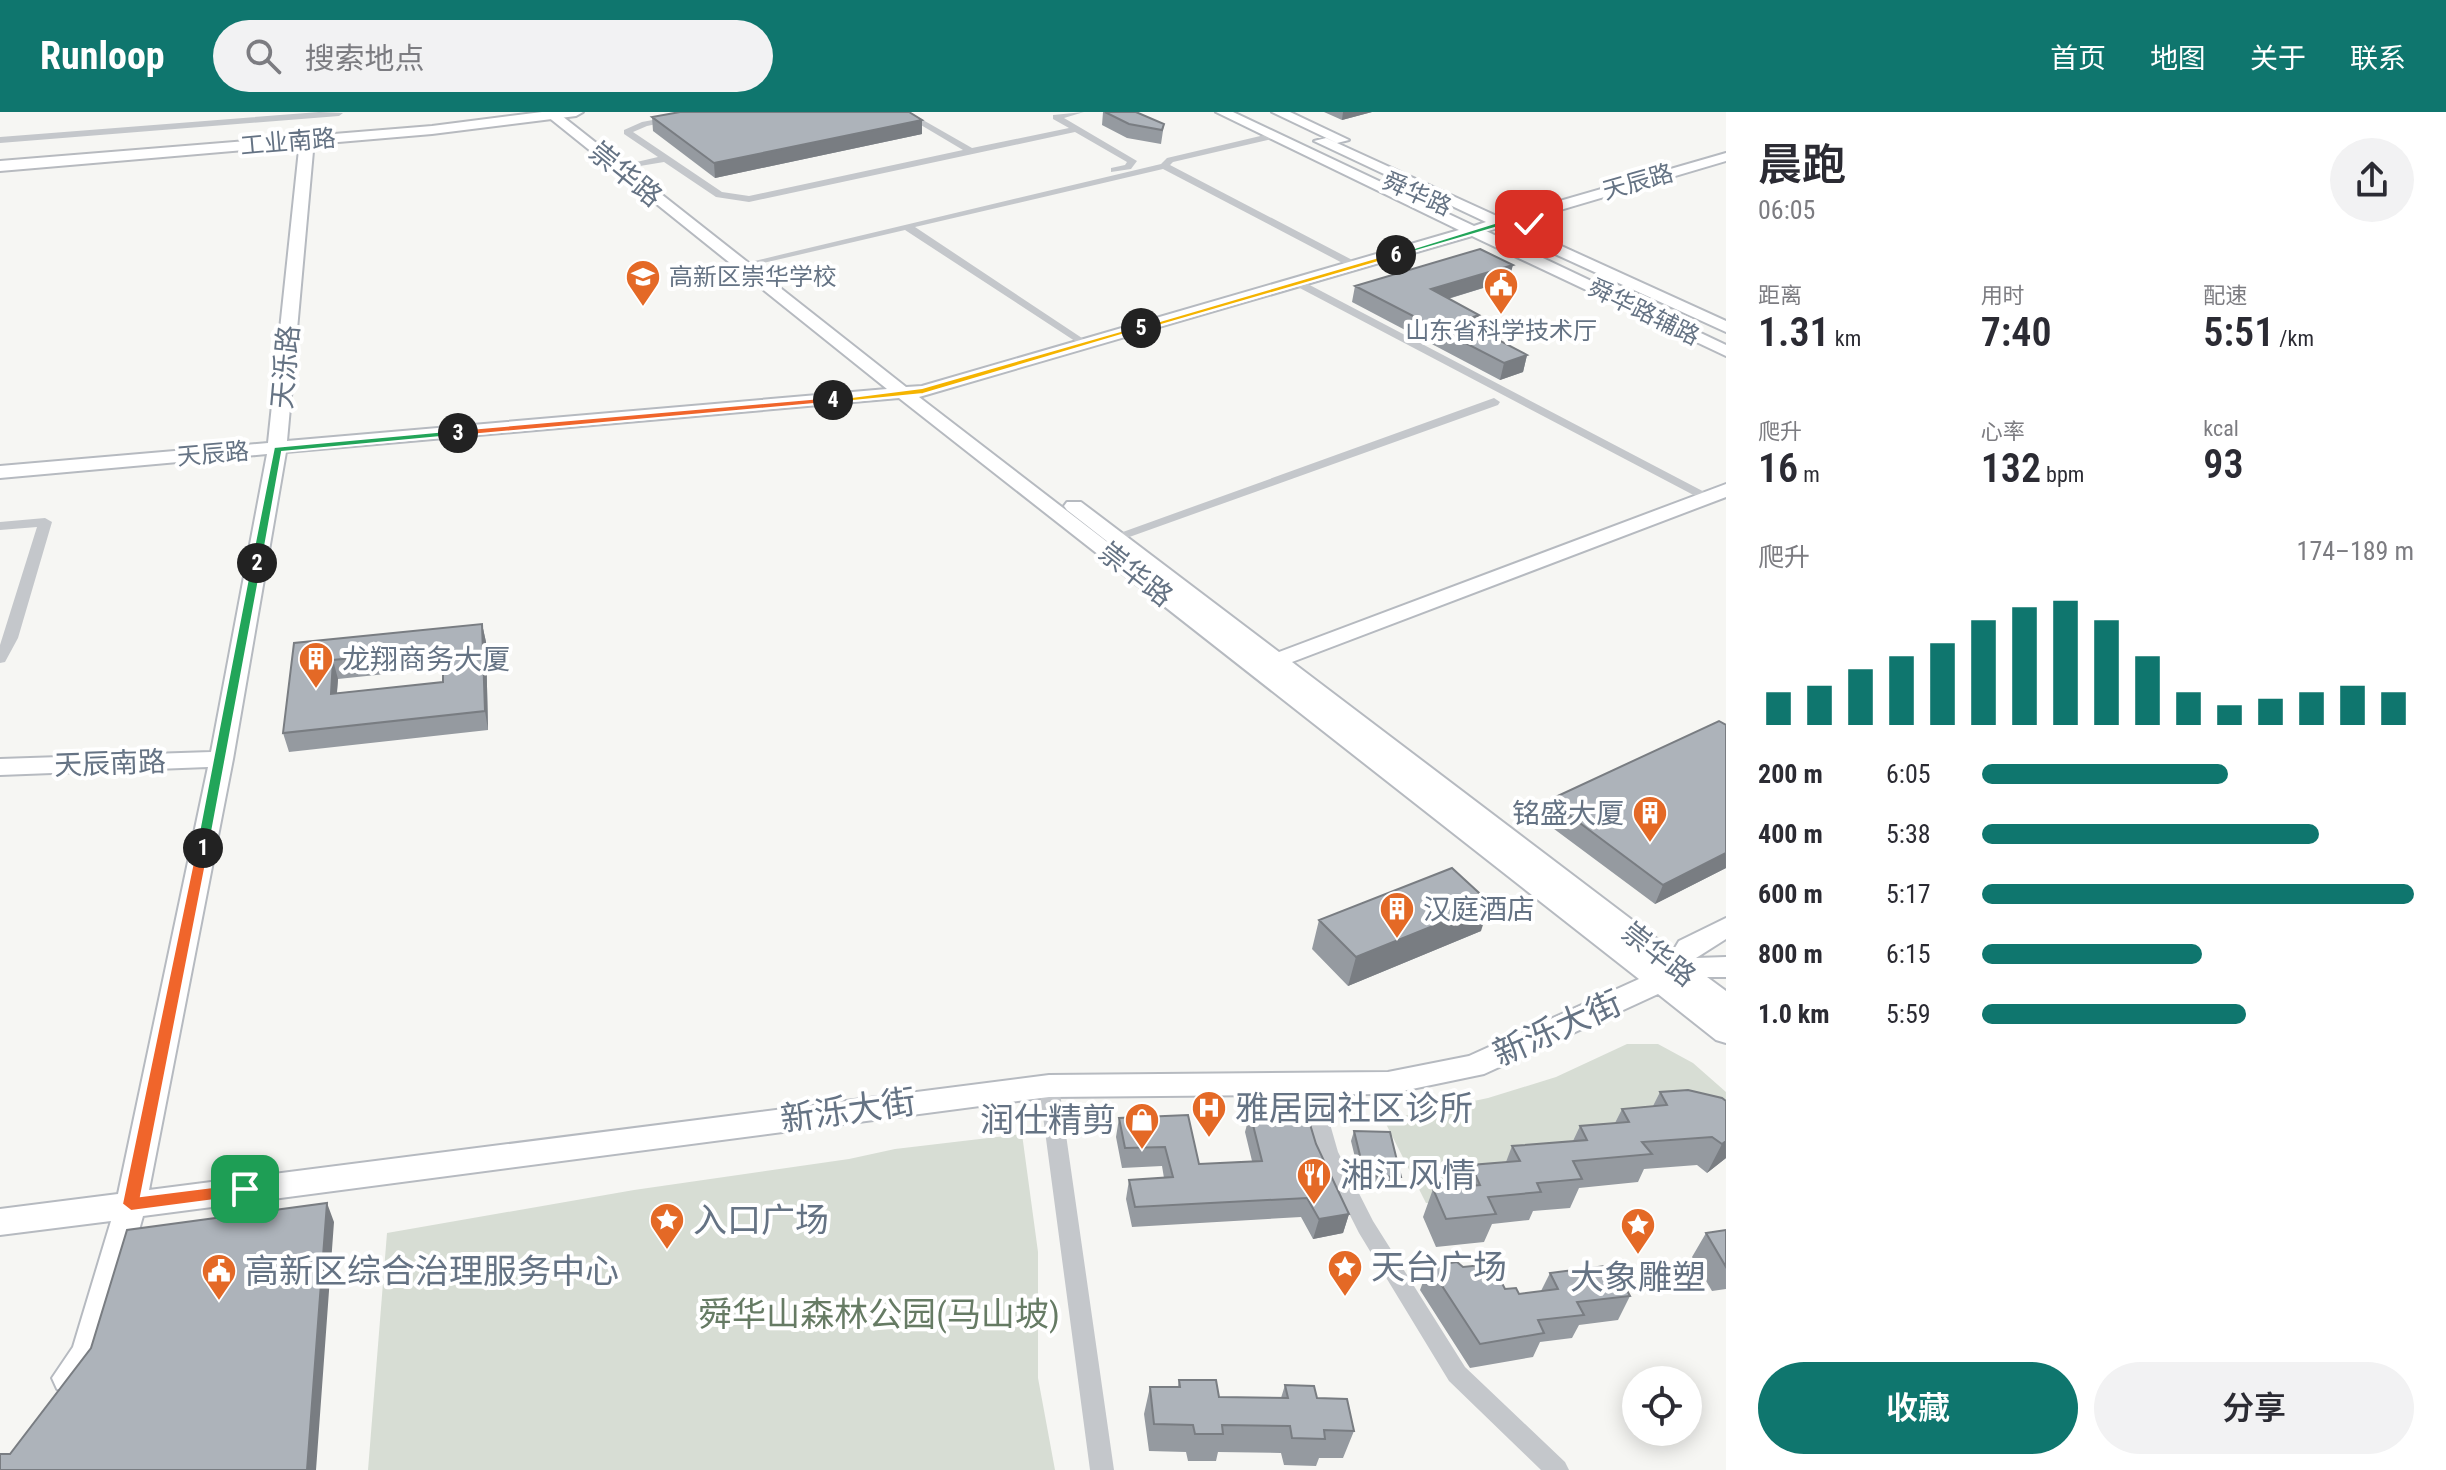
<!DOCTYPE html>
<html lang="zh">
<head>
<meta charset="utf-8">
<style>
	:root { --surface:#fff; --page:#f2f2f3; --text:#2b2b33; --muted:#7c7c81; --accent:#0f766e }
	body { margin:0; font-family:"Roboto Condensed","Noto Sans SC",sans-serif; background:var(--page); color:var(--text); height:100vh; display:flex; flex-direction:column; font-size:30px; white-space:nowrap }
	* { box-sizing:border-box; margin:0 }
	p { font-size:26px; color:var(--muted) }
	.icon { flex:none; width:44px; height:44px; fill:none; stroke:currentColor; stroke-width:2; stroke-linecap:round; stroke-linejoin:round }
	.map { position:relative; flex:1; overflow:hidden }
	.side { display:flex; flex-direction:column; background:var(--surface); width:720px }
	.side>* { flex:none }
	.fabs { position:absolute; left:1622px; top:1254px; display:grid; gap:16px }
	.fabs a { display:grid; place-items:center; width:80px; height:80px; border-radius:50%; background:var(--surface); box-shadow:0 4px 20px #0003; font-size:40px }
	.pin { position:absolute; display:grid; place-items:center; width:68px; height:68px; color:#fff; margin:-34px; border-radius:16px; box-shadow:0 4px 12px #0006 }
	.km { position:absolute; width:40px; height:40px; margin:-20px; border-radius:50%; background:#222; color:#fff; font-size:22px; line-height:40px; text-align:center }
	.round { display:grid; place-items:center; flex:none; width:84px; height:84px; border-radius:42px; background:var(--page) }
	.headline { display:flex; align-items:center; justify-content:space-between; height:136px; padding:0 32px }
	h1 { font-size:44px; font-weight:600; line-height:60px }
	.metrics { display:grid; grid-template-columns:repeat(3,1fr); gap:12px; height:136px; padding:8px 32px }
	.metrics div { display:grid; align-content:center }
	.metrics b { font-size:40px; font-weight:600 }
	.metrics small { font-size:22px; font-weight:400 }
	.metrics p { font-size:22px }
	.chart { height:224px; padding:16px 32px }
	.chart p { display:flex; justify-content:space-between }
	.chart svg { width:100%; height:144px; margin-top:8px; stroke:var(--accent); stroke-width:6 }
	.primary-button { display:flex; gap:16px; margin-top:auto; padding:16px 32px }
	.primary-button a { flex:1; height:92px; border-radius:48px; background:var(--accent); color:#fff; font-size:32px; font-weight:600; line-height:92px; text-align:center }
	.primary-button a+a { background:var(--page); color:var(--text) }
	ul { padding:0 32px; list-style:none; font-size:26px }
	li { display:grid; grid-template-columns:128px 96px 1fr; align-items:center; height:60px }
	li i { height:20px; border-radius:10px; background:var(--accent) }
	header { display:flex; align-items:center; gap:48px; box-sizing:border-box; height:112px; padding:0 40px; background:var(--accent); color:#fff }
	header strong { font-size:38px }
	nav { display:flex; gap:44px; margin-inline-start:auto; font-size:28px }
	.search { width:560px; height:72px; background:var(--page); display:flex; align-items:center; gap:20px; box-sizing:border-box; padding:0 28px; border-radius:44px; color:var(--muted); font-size:30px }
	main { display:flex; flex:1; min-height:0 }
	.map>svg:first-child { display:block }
	.green { fill:#d7ddd4 }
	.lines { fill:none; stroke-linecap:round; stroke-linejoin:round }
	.secondary-casing { stroke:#b6bac0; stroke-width:4 }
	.primary-casing { stroke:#b7babf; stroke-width:4 }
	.street { fill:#c4c7cb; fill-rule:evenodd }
	.secondary { fill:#fff; fill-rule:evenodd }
	.primary { fill:#fff; fill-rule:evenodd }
	.wall { fill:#959aa0; fill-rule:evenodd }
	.shaded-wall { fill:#797d82 }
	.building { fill:#adb3ba; stroke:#797d82; stroke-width:2; fill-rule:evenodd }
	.split-1 { fill:#f0652b; stroke:#fff; stroke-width:2 }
	.split-2 { fill:#22a559; stroke:#fff; stroke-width:2 }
	.split-3 { fill:#22a559; stroke:#fff; stroke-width:2 }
	.split-4 { fill:#f0652b; stroke:#fff; stroke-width:2 }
	.split-5 { fill:#f5b400; stroke:#fff; stroke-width:2 }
	.split-6 { fill:#f5b400; stroke:#fff; stroke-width:2 }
	.split-7 { fill:#22a559; stroke:#fff; stroke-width:2 }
	.labels { text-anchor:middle; stroke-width:8; stroke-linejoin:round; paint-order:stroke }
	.far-street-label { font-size:24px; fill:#657384; stroke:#fff }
	.far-poi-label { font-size:24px; fill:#657384; stroke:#fff; text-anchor:start }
	.street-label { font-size:28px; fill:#657384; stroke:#fff }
	.poi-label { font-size:28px; fill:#657384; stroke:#fff; text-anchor:start }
	.near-street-label { font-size:34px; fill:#657384; stroke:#fff }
	.near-poi-label { font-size:34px; fill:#657384; stroke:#fff; text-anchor:start }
	.near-park-label { font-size:34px; fill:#667b64; stroke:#fff }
</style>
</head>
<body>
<header>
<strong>Runloop</strong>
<div class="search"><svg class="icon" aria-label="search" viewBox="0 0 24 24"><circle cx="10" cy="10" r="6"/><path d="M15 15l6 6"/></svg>搜索地点</div>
<nav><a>首页</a><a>地图</a><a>关于</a><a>联系</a></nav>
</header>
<main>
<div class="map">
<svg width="1726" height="1358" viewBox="0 0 1726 1358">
	<rect width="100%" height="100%" fill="#f6f6f3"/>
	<!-- green -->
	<path class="green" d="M1627,932H1658L1693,951L1726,980V1020L1493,1069L1444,1072L1450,1090L1426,1091L1384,1008L1488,986L1556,965Z
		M1022,1022L1038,1140V1266L1055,1358H368L387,1121L634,1078L849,1047L895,1037Z"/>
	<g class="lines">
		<defs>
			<path id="secondary" d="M542,0H557L906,275L922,274L1459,118L1216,0H1233L1474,114L1486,110L1314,29L1326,26L1501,106L1726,41V49L1513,112L1726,209V220L1498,116L1486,119L1726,233V244L1472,124L919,285L1167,476L1067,398L1064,394L1067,390H1081L1279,540L1726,372V385L1292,550L1673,839L1679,829L1726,806V827L1696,846L1726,845V865H1707L1726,879V931L1716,928L1658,882L1484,962L1388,982L1049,985L143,1104L104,1242L81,1277L69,1281L57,1277L52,1266L73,1235L111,1109L0,1123V1097L118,1082L208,655L0,663V647L211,640L267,342L0,366V354L268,331L300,28L307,24L314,28L287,329L887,277ZM899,286L1639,867L1469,944L1388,960L1049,963L149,1078L233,647L286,340Z
				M1272,0H1290L1349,28L1337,31Z"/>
			<path id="primary" d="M542,0H583L576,4L432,22L0,59V49L432,14Z"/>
		</defs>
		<!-- secondary casing -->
		<use href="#secondary" class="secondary-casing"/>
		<!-- primary casing -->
		<use href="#primary" class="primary-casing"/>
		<!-- street -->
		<path class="street" d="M319,0L343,1L339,4L0,31V25Z
			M695,0H713L647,14L633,20L722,80L749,84L963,38L899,0H909L972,36L1069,16L1053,7V3L1084,0L1064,6L1137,49L1131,57L1111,60V56L1125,53L1127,50L1075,20L749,90L716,85L664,50L628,56V52L658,45L624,22V18L642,10Z
			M1273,21L1277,24L1276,26L1173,50L1170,53L1360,152V156H1352L1163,57L915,115L1088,230V234L1084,235L905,118L755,153L750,150L1161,52L1167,46Z
			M1294,169H1302L1714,385L1713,388H1703L1294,173Z
			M1494,286L1500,290L1498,293L1121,428H1111L1109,425Z
			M45,406L52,410L18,526L5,550L0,551V533L37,415L0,418V410Z
			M1308,962L1315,965L1318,970L1338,1040L1373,1109L1465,1255L1565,1350L1569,1358H1541L1449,1269L1359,1121L1318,1040L1298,970L1301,965Z
			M1049,966L1056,969L1059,974L1114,1358H1090L1039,974L1042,969Z"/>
		<!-- secondary -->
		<use href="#secondary" class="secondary"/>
		<!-- primary -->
		<use href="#primary" class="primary"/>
	</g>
	<!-- wall -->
	<path class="wall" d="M1103,0H1136L1164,12L1161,32L1127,26L1102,13Z
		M1324,0H1372L1342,8Z
		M652,5L922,8V22L715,66L653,19Z
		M1509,168L1448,187L1476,216L1527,243L1523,260L1500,268L1352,190L1355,174Z
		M482,512L486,530L488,618L289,640L283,621L294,531ZM443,556V570L337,581L338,567Z
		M1549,688L1726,756L1655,792L1542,708Z
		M1319,808L1481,819L1348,874L1312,837Z
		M1660,980L1726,989V1046L1707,1061L1697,1053L1644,1057L1638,1070L1579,1076L1570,1096L1533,1099L1529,1108L1492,1112L1484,1130L1436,1135L1423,1105L1433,1077L1463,1074L1471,1053L1506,1050L1512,1034L1573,1029L1580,1014L1615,1011L1622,997L1653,994Z
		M1250,1001L1316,1032L1349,1102L1343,1121L1313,1127L1301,1105L1132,1115L1126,1087L1129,1068L1164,1066L1162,1054L1122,1056L1116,1025L1119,1006L1199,1052L1252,1049L1245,1020Z
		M1354,1019L1401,1065L1398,1074H1362L1351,1029Z
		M1726,1118V1177L1712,1179L1692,1145L1706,1121Z
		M1429,1154L1463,1155L1505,1177L1519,1182L1541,1179L1550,1161L1630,1184L1618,1208L1579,1213L1572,1226L1540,1230L1533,1245L1470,1256L1420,1178Z
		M1179,1268L1219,1285L1281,1286L1285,1273L1317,1286L1354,1319L1343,1346H1319L1316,1354L1284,1353L1281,1341L1218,1340L1216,1349H1188L1186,1340L1149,1339L1144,1302L1150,1275H1178Z"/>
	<!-- shaded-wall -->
	<path class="shaded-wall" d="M1343,0H1372L1342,8Z
		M922,8V22L715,66L714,51Z
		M1513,153L1509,168L1427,193L1431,177Z
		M1479,203L1475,220L1462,209Z
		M1527,243L1523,260L1500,268L1504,251Z
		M482,512L486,530L488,618L485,599Z
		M333,548L338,567L335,601L331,582Z
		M1726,741V756L1655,792L1663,773Z
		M1490,791L1481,819L1348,874L1356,845Z
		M1726,1029V1046L1707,1061L1722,1032Z
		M327,1091L334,1110L316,1358H307Z
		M1349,1102L1343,1121L1313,1127L1319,1107Z"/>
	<!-- building -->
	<path class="building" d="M680,0H909L922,8L714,51L652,5Z
		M1105,0H1136L1164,12L1162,18L1129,12Z
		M1480,137L1513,153L1431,177L1479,203L1462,209L1527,243L1504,251L1355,174Z
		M482,512L485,599L283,621L294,531ZM443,537V570L331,582L333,548Z
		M1719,609L1726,613V741L1663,773L1549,688Z
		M1452,756L1490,791L1356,845L1319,808Z
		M1688,978L1722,986L1726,989V1029L1722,1032L1712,1025L1642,1030L1652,1042L1573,1049L1582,1067L1537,1071L1541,1080L1488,1085L1496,1102L1446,1107L1433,1077L1480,1073L1471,1053L1520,1049L1512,1034L1587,1028L1580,1014L1629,1010L1622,997L1667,993L1660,980Z
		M1301,999L1309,1009L1316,1032L1349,1102L1319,1107L1307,1086L1135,1095L1129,1068L1173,1065L1165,1035L1125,1036L1119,1006L1188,1003L1199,1052L1262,1049L1250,1001Z
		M1354,1019L1390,1020L1401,1065L1365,1064Z
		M327,1091L307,1358H0V1342H10L91,1236L127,1118Z
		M1726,1118V1155L1706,1121Z
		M1457,1150L1463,1155L1492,1152L1505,1177L1516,1176L1519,1182L1558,1177L1550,1161L1613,1153L1630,1184L1577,1190L1584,1203L1538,1208L1544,1221L1480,1232L1429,1154Z
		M1179,1268H1216L1219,1285L1288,1286L1285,1273L1314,1274L1317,1286L1347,1287L1354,1319L1324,1318L1325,1327L1292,1326L1290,1314L1222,1313L1223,1322H1195L1193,1313L1154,1312L1150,1275H1180Z"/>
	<!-- split-1 -->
	<path class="split-1" d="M203,731L209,736L141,1084L245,1071L253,1077L245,1084L131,1099L122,1092L196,736Z"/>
	<!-- split-2 -->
	<path class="split-2" d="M257,448L262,451L209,736L203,740L196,736L251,451Z"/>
	<!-- split-3 -->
	<path class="split-3" d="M458,318L462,323L282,340L262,451L257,454L251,451L274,335Z"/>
	<!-- split-4 -->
	<path class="split-4" d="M833,285L836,290L458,324L453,321L458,318Z"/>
	<!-- split-5 -->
	<path class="split-5" d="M1138,214L1145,216L923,282L833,291L828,288L922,276Z"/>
	<!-- split-6 -->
	<path class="split-6" d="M1396,140L1399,144L1144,218L1136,216Z"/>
	<!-- split-7 -->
	<path class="split-7" d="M1501,109L1533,112L1505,113L1399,144L1392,143Z"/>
	<!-- icons -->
	<defs>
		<symbol id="school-pin" viewBox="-11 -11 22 30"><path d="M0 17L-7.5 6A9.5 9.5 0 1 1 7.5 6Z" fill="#e46926" stroke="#fff"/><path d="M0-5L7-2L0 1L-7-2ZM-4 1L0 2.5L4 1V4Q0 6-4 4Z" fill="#fff"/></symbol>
		<symbol id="civic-pin" viewBox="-11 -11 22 30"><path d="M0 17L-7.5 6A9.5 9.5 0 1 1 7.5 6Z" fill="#e46926" stroke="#fff"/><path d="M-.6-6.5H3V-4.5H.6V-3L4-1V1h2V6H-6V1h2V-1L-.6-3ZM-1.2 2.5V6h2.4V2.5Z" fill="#fff"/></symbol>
		<symbol id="building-pin" viewBox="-11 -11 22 30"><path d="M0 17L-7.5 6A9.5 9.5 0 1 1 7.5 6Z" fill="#e46926" stroke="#fff"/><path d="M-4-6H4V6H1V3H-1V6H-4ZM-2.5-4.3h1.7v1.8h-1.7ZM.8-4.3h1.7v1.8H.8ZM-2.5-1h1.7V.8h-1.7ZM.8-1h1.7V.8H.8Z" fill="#fff"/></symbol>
		<symbol id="hospital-pin" viewBox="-11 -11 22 30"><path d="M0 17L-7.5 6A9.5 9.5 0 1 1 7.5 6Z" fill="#e46926" stroke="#fff"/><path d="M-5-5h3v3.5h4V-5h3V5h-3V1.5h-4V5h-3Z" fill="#fff"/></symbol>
		<symbol id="shop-pin" viewBox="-11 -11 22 30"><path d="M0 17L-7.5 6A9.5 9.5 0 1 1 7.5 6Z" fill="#e46926" stroke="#fff"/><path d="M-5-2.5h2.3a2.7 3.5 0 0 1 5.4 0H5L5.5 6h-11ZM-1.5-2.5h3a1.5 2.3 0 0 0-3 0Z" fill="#fff"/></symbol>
		<symbol id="restaurant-pin" viewBox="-11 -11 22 30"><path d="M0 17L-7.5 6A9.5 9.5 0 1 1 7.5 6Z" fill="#e46926" stroke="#fff"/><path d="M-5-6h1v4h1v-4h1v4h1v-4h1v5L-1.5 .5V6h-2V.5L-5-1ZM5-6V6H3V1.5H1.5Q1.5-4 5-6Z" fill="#fff"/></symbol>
		<symbol id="sight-pin" viewBox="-11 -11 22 30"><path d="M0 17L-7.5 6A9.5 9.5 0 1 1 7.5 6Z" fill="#e46926" stroke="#fff"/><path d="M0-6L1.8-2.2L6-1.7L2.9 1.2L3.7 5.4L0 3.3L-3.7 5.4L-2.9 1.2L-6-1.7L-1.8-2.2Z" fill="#fff"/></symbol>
	</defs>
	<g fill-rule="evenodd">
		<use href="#school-pin" x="623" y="145" width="40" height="54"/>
		<use href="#civic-pin" x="1481" y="153" width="40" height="54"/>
		<use href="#building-pin" x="296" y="527" width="40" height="54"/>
		<use href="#building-pin" x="1630" y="681" width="40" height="54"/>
		<use href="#building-pin" x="1377" y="777" width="40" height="54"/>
		<use href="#hospital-pin" x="1189" y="976" width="40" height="54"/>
		<use href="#shop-pin" x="1122" y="988" width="40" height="54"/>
		<use href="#restaurant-pin" x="1294" y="1043" width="40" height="54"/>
		<use href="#sight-pin" x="647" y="1088" width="40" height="54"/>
		<use href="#sight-pin" x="1618" y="1093" width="40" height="54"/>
		<use href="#sight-pin" x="1325" y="1135" width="40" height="54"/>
		<use href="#civic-pin" x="199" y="1139" width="40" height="54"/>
	</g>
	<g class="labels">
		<!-- far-street labels -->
		<g class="far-street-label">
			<text transform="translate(288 30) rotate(-5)" y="8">工业南路</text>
			<text transform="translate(1638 70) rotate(-16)" y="8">天辰路</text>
			<text transform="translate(1417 82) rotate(24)" y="8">舜华路</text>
			<text transform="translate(1644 200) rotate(26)" y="8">舜华路辅路</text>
			<text transform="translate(213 342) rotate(-5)" y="8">天辰路</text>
		</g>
		<!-- far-poi labels -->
		<g class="far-poi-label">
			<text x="669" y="173">高新区崇华学校</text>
			<text x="1501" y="227" text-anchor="middle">山东省科学技术厅</text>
		</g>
		<!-- street labels -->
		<g class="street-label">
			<text transform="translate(626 62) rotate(39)" y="10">崇华路</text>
			<text transform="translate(285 255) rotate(-85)" y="10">天泺路</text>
			<text transform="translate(1136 462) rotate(38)" y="10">崇华路</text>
			<text transform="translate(110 651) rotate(-2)" y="10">天辰南路</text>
			<text transform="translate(1659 842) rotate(38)" y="10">崇华路</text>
		</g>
		<!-- poi labels -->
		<g class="poi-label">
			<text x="342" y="557">龙翔商务大厦</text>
			<text x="1624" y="711" text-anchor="end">铭盛大厦</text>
			<text x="1423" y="807">汉庭酒店</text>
		</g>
		<!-- near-street labels -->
		<g class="near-street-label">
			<text transform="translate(1557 916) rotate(-24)" y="12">新泺大街</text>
			<text transform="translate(848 998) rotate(-8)" y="12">新泺大街</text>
		</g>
		<!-- near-poi labels -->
		<g class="near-poi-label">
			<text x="1235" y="1008">雅居园社区诊所</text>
			<text x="1116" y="1020" text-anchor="end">润仕精剪</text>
			<text x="1340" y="1075">湘江风情</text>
			<text x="693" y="1120">入口广场</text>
			<text x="1371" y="1167">天台广场</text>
			<text x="245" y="1171">高新区综合治理服务中心</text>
			<text x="1638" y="1177" text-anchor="middle">大象雕塑</text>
		</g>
		<!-- near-park labels -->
		<g class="near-park-label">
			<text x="879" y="1214">舜华山森林公园(马山坡)</text>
		</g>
	</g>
</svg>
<div class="fabs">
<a><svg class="icon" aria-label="locate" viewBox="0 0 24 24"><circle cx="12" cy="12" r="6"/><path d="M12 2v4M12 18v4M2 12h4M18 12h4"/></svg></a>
</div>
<div class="pin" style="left:245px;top:1077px;background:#1e9e55"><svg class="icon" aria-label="arrive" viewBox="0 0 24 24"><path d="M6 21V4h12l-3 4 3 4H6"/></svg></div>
<div class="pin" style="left:1529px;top:112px;background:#d93025"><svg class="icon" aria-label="check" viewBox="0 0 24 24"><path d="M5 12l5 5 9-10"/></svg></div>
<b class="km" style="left:203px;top:736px">1</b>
<b class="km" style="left:257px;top:451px">2</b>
<b class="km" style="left:458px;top:321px">3</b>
<b class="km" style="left:833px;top:288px">4</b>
<b class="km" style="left:1141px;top:216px">5</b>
<b class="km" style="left:1396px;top:143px">6</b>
</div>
<section class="side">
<div class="headline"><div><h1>晨跑</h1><p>06:05</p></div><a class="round"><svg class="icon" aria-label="share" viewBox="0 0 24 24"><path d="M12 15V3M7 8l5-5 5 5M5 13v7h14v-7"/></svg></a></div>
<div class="metrics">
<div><p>距离</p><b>1.31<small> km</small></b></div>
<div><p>用时</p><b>7:40</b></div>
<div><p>配速</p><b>5:51<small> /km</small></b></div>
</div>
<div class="metrics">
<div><p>爬升</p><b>16<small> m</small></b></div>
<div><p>心率</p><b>132<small> bpm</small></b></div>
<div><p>kcal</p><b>93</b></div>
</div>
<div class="chart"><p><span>爬升</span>174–189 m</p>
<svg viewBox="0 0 160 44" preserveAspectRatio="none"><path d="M5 44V34M15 44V32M25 44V27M35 44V23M45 44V19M55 44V12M65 44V8M75 44V6M85 44V12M95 44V23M105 44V34M115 44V38M125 44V36M135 44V34M145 44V32M155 44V34"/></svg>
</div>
<ul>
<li><b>200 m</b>6:05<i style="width:57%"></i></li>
<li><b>400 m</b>5:38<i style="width:78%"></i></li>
<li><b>600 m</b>5:17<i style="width:100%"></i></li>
<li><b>800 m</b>6:15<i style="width:51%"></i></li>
<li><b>1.0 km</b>5:59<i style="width:61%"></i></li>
</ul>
<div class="primary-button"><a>收藏</a><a>分享</a></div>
</section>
</main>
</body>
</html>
